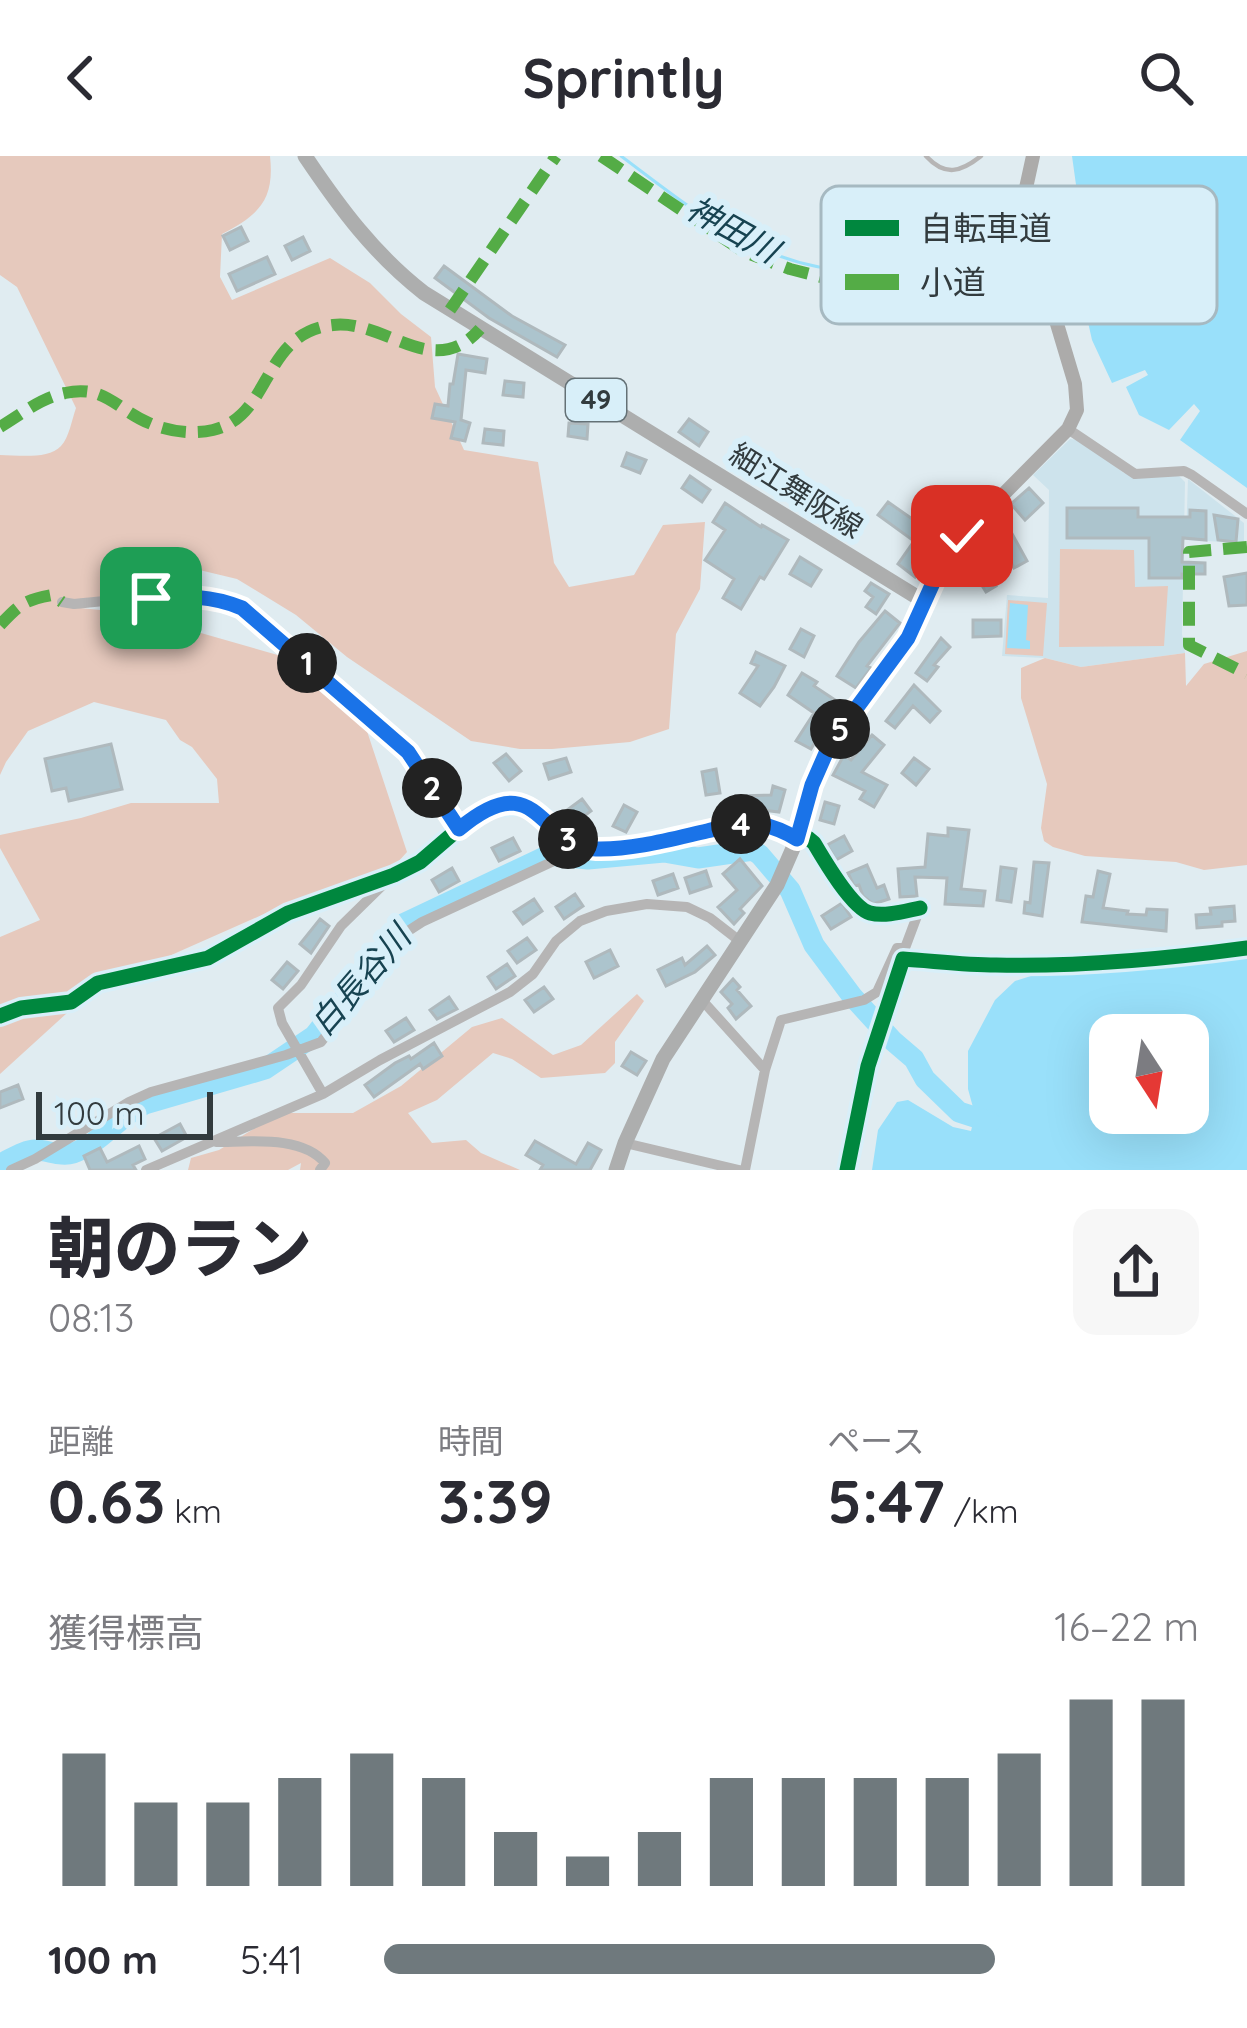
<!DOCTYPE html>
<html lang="ja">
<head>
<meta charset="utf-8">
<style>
	:root { --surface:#fff; --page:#f7f7f7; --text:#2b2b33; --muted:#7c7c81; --accent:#6f797d }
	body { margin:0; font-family:Quicksand,"Noto Sans JP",sans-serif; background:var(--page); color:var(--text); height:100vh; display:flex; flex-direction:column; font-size:45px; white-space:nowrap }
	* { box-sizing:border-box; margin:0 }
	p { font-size:39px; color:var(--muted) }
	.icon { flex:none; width:66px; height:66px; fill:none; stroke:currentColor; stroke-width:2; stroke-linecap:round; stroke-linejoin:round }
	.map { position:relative; height:1014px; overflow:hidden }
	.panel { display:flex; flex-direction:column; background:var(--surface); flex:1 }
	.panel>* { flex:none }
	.needle { width:78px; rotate:168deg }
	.fabs { position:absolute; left:1089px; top:858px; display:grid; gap:24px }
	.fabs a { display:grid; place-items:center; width:120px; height:120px; border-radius:24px; background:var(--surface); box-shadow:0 12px 48px #0002; font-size:60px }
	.scale { position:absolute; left:36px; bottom:30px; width:177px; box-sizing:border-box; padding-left:12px; border:6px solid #323b3e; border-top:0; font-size:33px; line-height:42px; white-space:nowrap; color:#323b3e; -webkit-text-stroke:9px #d8eff9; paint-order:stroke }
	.pin { position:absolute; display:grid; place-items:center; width:102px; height:102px; color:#fff; margin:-51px; border-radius:24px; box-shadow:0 6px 18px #0006 }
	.km { position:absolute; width:60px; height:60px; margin:-30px; border-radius:50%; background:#222; color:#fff; font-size:33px; line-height:60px; text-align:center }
	.round { display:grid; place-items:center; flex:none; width:126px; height:126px; border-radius:24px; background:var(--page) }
	.headline { display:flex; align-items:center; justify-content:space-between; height:204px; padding:0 48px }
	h1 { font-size:66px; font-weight:800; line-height:90px }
	.figures { display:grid; grid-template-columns:repeat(3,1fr); gap:18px; height:204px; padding:12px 48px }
	.figures div { display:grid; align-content:center }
	.figures b { font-size:60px; font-weight:800 }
	.figures small { font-size:33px; font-weight:400 }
	.figures p { font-size:33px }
	.chart { height:336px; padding:24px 48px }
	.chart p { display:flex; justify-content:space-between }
	.chart svg { width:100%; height:216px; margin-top:12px; stroke:var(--accent); stroke-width:6 }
	ul { padding:0 48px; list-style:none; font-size:39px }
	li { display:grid; grid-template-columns:192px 144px 1fr; align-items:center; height:90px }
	li i { height:30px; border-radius:15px; background:var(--accent) }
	header { display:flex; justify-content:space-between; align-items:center; height:156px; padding:0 48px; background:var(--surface); font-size:54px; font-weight:800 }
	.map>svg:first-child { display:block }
	.built { fill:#cde3ec }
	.green { fill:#e6c9bd }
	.water { fill:#99e0fa; fill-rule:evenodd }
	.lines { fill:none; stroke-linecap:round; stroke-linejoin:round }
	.stream { stroke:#99e0fa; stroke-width:3 }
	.river { stroke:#99e0fa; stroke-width:21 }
	.building { fill:#acc4cd; stroke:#afb9bd; stroke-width:3 }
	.service { stroke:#b6b5b5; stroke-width:4.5 }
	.minor { stroke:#b6b5b5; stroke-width:10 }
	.secondary { stroke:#acabaa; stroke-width:14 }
	.primary { stroke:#adaeae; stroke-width:15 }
	.quiet { stroke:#54ac46; stroke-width:12; stroke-dasharray:24 12; stroke-linecap:butt }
	.cycleway-casing { stroke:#d8eff9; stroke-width:22 }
	.cycleway { stroke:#00873e; stroke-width:15 }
	.route-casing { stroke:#fff; stroke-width:24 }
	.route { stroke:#1a73e8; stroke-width:15 }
	.labels { text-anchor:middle; stroke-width:12; stroke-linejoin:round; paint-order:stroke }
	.shield { fill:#d8eff9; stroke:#647176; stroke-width:3 }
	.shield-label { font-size:27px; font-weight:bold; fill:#323b3e }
	.street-label { font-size:30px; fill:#323b3e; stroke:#d8eff9 }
	.water-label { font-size:33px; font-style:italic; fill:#174351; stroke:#d8eff9 }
	.key { fill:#d8eff9; stroke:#a6b9c1; stroke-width:3 }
	.key-label { font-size:33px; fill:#323b3e }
</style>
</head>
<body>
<header><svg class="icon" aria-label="back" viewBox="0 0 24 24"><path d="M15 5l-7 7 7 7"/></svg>Sprintly<svg class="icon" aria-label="search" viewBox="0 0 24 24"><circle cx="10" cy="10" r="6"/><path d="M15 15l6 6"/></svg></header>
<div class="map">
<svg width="1247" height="1014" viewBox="0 0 1247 1014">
	<rect width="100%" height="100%" fill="#e0ecf1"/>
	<!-- built -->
	<path class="built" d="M1070,283L1080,284L1124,317L1179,320L1185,326L1182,478L1185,497L1081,511L1045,502L1002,500L1007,439L1048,442L1049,334L1033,319Z
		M1188,323L1244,367V387L1186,384Z"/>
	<!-- green -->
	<path class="green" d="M0,0H270C275,45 258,59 222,78L220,121L232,144L330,102L370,127L401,158L431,181L435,231L464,294L538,306L554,407L569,431L634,419L663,369L705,366L700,433L676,478L669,573L630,586L552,593H520L471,585L347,501L296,459L237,423L187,411L117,431L80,452L131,457L302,506L361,557L407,696L397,707L300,742L151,808L112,816L0,918V781L40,764L0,692V679L81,662L131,647H219L217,623L192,591L180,584L166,564L94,546L28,575L6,606L0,619V299C17,299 48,304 61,290C69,282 72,263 76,252L17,131L0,119Z
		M1060,393L1134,394L1135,431L1168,430L1164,490L1059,491Z
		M1008,444L1047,447L1043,500L1005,498Z
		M1247,495V709L1204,714L1176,706L1085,700L1053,691L1044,685L1041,672L1047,628L1021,542V512L1045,502L1081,511L1185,497L1186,530L1204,508Z
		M637,838L644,845L615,886V907L605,917L541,922L512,903L493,897L437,944L408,957L432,987L466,984L481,997L520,1014H300L301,1007L288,1014H188L191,1002L219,994L280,957H353L401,930L472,871L502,862L553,899L581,889Z"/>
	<!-- water -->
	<path class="water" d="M1072,0H1247V332L1180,284L1200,255L1194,248L1169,274L1139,259L1126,231L1148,219L1145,214L1112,227L1092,184L1073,99L1093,89L1077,36Z
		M1010,447L1028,449L1026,484L1030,485V493L1007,492Z
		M1247,800V1014H872L878,974L897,946L908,944L953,971L971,975L973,967L966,964L967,958L974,955L968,933V895L995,844L1015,825L1034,819L1134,814ZM1110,879H1188V957H1110Z"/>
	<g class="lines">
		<!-- stream -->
		<path class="stream" d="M621,0C696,56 767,117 866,115C921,114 976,103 1031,100
			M1040,100L1073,99"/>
		<!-- river -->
		<path class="river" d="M0,1008C10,1004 24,994 35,994C48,994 61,1001 73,997C100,988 119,960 145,948L265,913L314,880L403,768L549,699L588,703L664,696L698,702L753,694L760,699L790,734L814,789L852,840L893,885L914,903L925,923L959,956L990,966"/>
	</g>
	<!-- building -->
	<path class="building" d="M241,71L248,85L230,94L223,80Z
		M303,81L310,95L292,104L285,90Z
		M267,101L275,118L237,135L229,118Z
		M444,110L512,160L565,189L557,201L489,162L435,122Z
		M458,198L487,203L485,217L466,214L461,264L470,267L465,285L451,282L455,266L432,262L435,248L448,250L450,228H453Z
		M505,225L524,227L523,241L503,239Z
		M689,263L708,276L699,290L679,276Z
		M569,267L588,268L587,283L568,280Z
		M485,273L504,275L503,289L483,287Z
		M627,297L646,304L640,317L622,310Z
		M690,320L710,334L702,346L682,332Z
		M1029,332L1043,347L1025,364L1011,348Z
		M888,346L928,374L930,372L946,383L929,409L925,406L915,421L898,408L914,385L878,359Z
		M725,347L761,371L762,369L788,384L764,423L760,421L741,453L723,442L734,423L705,404L725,374L713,366Z
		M1067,352H1138V361H1190V354L1206,355V384L1183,382L1182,406L1205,407V418H1182V422H1149V382H1067Z
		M1214,359L1238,363L1236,386L1218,384Z
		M1004,363L1027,405L1014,412L1004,392L985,402L980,392L997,382L991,370Z
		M800,401L821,414L811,430L790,418Z
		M984,409L996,430L986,436L973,415Z
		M1247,417V449L1229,450L1224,421Z
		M871,427L889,438L876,458L866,451L873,441L865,435Z
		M885,455L900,467L867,510L871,512L856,532L837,520L859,486Z
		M973,464H1001V480L973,481Z
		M801,473L814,480L804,501L790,493Z
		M941,482L950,491L934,509L938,511L927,525L916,517Z
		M756,496L785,510L774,531L760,550L740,537L758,510L751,507Z
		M802,517L817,526L814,530L838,546L816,580L818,581L811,593L796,585L814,557L788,539Z
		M914,529L940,555L930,566L913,550L895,572L886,565Z
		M872,579L884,589L862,616L887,629L874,651L860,643L865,635L833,619L844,599L851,604Z
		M111,588L122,633L69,645L66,632L52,635L45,603Z
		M506,598L521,615L509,625L494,607Z
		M566,602L571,616L549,623L544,608Z
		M914,602L929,613L916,629L902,617Z
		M716,613L720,637L706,639L702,616Z
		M773,630L785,634L779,656L754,653V657H737L736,640L771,639Z
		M582,643L591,655L572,669L563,657Z
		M825,646L839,650L834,668L820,664Z
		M624,649L637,656L626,676L613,670Z
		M948,672L969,674L961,733L985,735L983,750L945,748L947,722L915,721L917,740L900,741L898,713L925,711L928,678L948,680Z
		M844,680L852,695L836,704L827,689Z
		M513,682L520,695L499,705L492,692Z
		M740,703L762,730L740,753L744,757L734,768L718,751L737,734L723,718Z
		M1034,706L1049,707L1042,760L1024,757L1025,746L1030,747Z
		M867,709L877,732L884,729L889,743L873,748L863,740L859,729L854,730L848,717Z
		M1001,711L1016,713L1011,746L997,744Z
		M452,712L459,725L439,736L432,724Z
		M706,715L711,730L690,737L685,722Z
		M1098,715L1110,718L1103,752L1128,755L1127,758L1146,759L1147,753L1167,754L1166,775L1082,766L1086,740L1093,741Z
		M673,718L678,732L658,739L653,725Z
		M575,738L583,750L564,763L556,751Z
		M534,743L542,755L523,768L514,756Z
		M842,747L851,761L831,773L822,760Z
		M1234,750L1235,765L1222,766V770L1197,772L1196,759L1211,758L1210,752Z
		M320,763L329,770L311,797L300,788Z
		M527,782L536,794L517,807L508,795Z
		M707,790L715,799L695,816L666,830L658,814L682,802L685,809Z
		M610,794L618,810L594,822L586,806Z
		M287,806L298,815L283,833L272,824Z
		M507,808L515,820L496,833L488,821Z
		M733,823L740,831L737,834L751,850L736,863L728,852L732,848L721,836Z
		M544,831L553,843L534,856L525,844Z
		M449,841L457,853L437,863L430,854Z
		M406,862L414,874L394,886L386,875Z
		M434,887L442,900L423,913L420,908L374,941L365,929L395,907L409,900L411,903Z
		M631,896L646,905L637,919L622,910Z
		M18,929L23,943L0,952V936Z
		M180,968L187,981L162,995L154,982Z
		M535,985L576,1008L588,987L601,994L590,1014H540L543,1009L526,999Z
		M139,990L145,1003L133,1009L136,1014H90L84,1000L100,992L107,1006Z"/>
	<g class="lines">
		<!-- service -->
		<path class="service" d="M926,0C945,21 961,16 981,0"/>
		<!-- minor -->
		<path class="minor" d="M1068,273L1135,318L1184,315L1192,319L1247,358
			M62,446L74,448C129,444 190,429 242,452L408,596L459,673
			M701,843L765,914
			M0,860L21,852L71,846L98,827L208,802L288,757L394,719L420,706L470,663L494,651L525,649L541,659L573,688L582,692L619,693L750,666L784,675L797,683L808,682L814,687C824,704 852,752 870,757C885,761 905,755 920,752
			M323,938L282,867L278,852L301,829L341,770L391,721
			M216,986C249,986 302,979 325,1007L320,1014
			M625,987L739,1014
			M11,1014L35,1003L129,946L151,936L286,899L321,886L405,777L422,766L571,697L573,688
			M146,1014L323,938L380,904L510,836L533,818L556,785L580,765L606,755L647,748L687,751L710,762L741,786
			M745,1014L765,914L781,864L864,844L877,836L897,792H905L920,752"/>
		<!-- secondary -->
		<path class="secondary" d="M925,446L938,415L962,380L1068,273L1077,254L1075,228L1028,71L1026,32L1033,0"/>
		<!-- primary -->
		<path class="primary" d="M305,0C340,52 374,98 424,137L925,446L908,482L830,588L812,629L797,683L777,729L663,903L625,987L616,1014"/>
		<!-- quiet -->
		<path class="quiet" d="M601,0L744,96L790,113L821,121L882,122L1040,112
			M450,154L556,0
			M0,271C22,258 40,242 65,237C105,228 117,254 149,267C168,275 192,279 213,274C273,260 261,177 333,169C386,163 433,226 480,173
			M1247,391L1189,396V489L1247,518
			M0,469C19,449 24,444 52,439L62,446"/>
		<defs>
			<path id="cycleway" d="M0,860L21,852L71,846L98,827L208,802L288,757L394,719L420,706L470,663L494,651L525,649L541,659L573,688L582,692L619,693L750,666L784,675L797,683L808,682L814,687C824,704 852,752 870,757C885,761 905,755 920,752
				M847,1014L868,910L903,803C934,805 965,809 996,809C1078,811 1166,803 1247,792"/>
		</defs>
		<!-- cycleway casing -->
		<use href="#cycleway" class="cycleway-casing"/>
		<!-- cycleway -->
		<use href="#cycleway" class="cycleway"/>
	</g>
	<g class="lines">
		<defs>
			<path id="route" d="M151,442C184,440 211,439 242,452L408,596L459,673C539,606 538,690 596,693C633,694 672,683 707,675C722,672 739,665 753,667C769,669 784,675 797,683L812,629L830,588L908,482L938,416L962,380"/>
		</defs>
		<!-- route casing -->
		<use href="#route" class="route-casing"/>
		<!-- route -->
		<use href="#route" class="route"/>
	</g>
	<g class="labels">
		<!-- shield labels -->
		<rect class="shield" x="566" y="223" width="60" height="42" rx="9"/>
		<g class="shield-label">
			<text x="596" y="253">49</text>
		</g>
		<!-- street labels -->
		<g class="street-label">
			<text transform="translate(796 335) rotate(32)" y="10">細江舞阪線</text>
		</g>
		<!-- water labels -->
		<g class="water-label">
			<text transform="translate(733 73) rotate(29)" y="12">神田川</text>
			<text transform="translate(360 824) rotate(-49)" y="12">白長谷川</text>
		</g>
	</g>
	<!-- legend -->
	<rect x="821" y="30" width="396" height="138" rx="18" class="key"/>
	<rect x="845" y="64" width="54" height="16" fill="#00873e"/>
	<rect x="845" y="118" width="54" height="16" fill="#54ac46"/>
	<g class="key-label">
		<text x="920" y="84">自転車道</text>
		<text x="920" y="138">小道</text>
	</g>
</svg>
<div class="fabs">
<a><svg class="needle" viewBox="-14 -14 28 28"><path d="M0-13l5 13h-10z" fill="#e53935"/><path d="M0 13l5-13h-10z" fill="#7c7c81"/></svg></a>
</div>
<div class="scale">100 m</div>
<div class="pin" style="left:151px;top:442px;background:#1e9e55"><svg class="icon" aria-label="arrive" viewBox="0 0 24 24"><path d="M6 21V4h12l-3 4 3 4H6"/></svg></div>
<div class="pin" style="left:962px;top:380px;background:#d93025"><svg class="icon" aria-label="check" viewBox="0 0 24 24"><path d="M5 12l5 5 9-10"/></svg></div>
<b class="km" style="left:307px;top:507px">1</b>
<b class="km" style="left:432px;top:632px">2</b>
<b class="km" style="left:568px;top:683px">3</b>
<b class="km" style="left:741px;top:668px">4</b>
<b class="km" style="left:840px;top:573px">5</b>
</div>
<section class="panel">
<div class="headline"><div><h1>朝のラン</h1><p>08:13</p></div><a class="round"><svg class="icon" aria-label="share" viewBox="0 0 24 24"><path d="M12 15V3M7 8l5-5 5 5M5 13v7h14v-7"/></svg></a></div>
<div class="figures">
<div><p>距離</p><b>0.63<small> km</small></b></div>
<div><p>時間</p><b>3:39</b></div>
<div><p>ペース</p><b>5:47<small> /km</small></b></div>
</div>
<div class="chart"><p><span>獲得標高</span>16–22 m</p>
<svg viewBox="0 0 160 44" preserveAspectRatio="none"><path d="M5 44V17M15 44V27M25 44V27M35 44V22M45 44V17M55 44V22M65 44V33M75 44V38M85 44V33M95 44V22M105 44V22M115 44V22M125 44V22M135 44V17M145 44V6M155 44V6"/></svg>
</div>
<ul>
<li><b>100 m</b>5:41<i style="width:75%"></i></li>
</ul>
</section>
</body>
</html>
